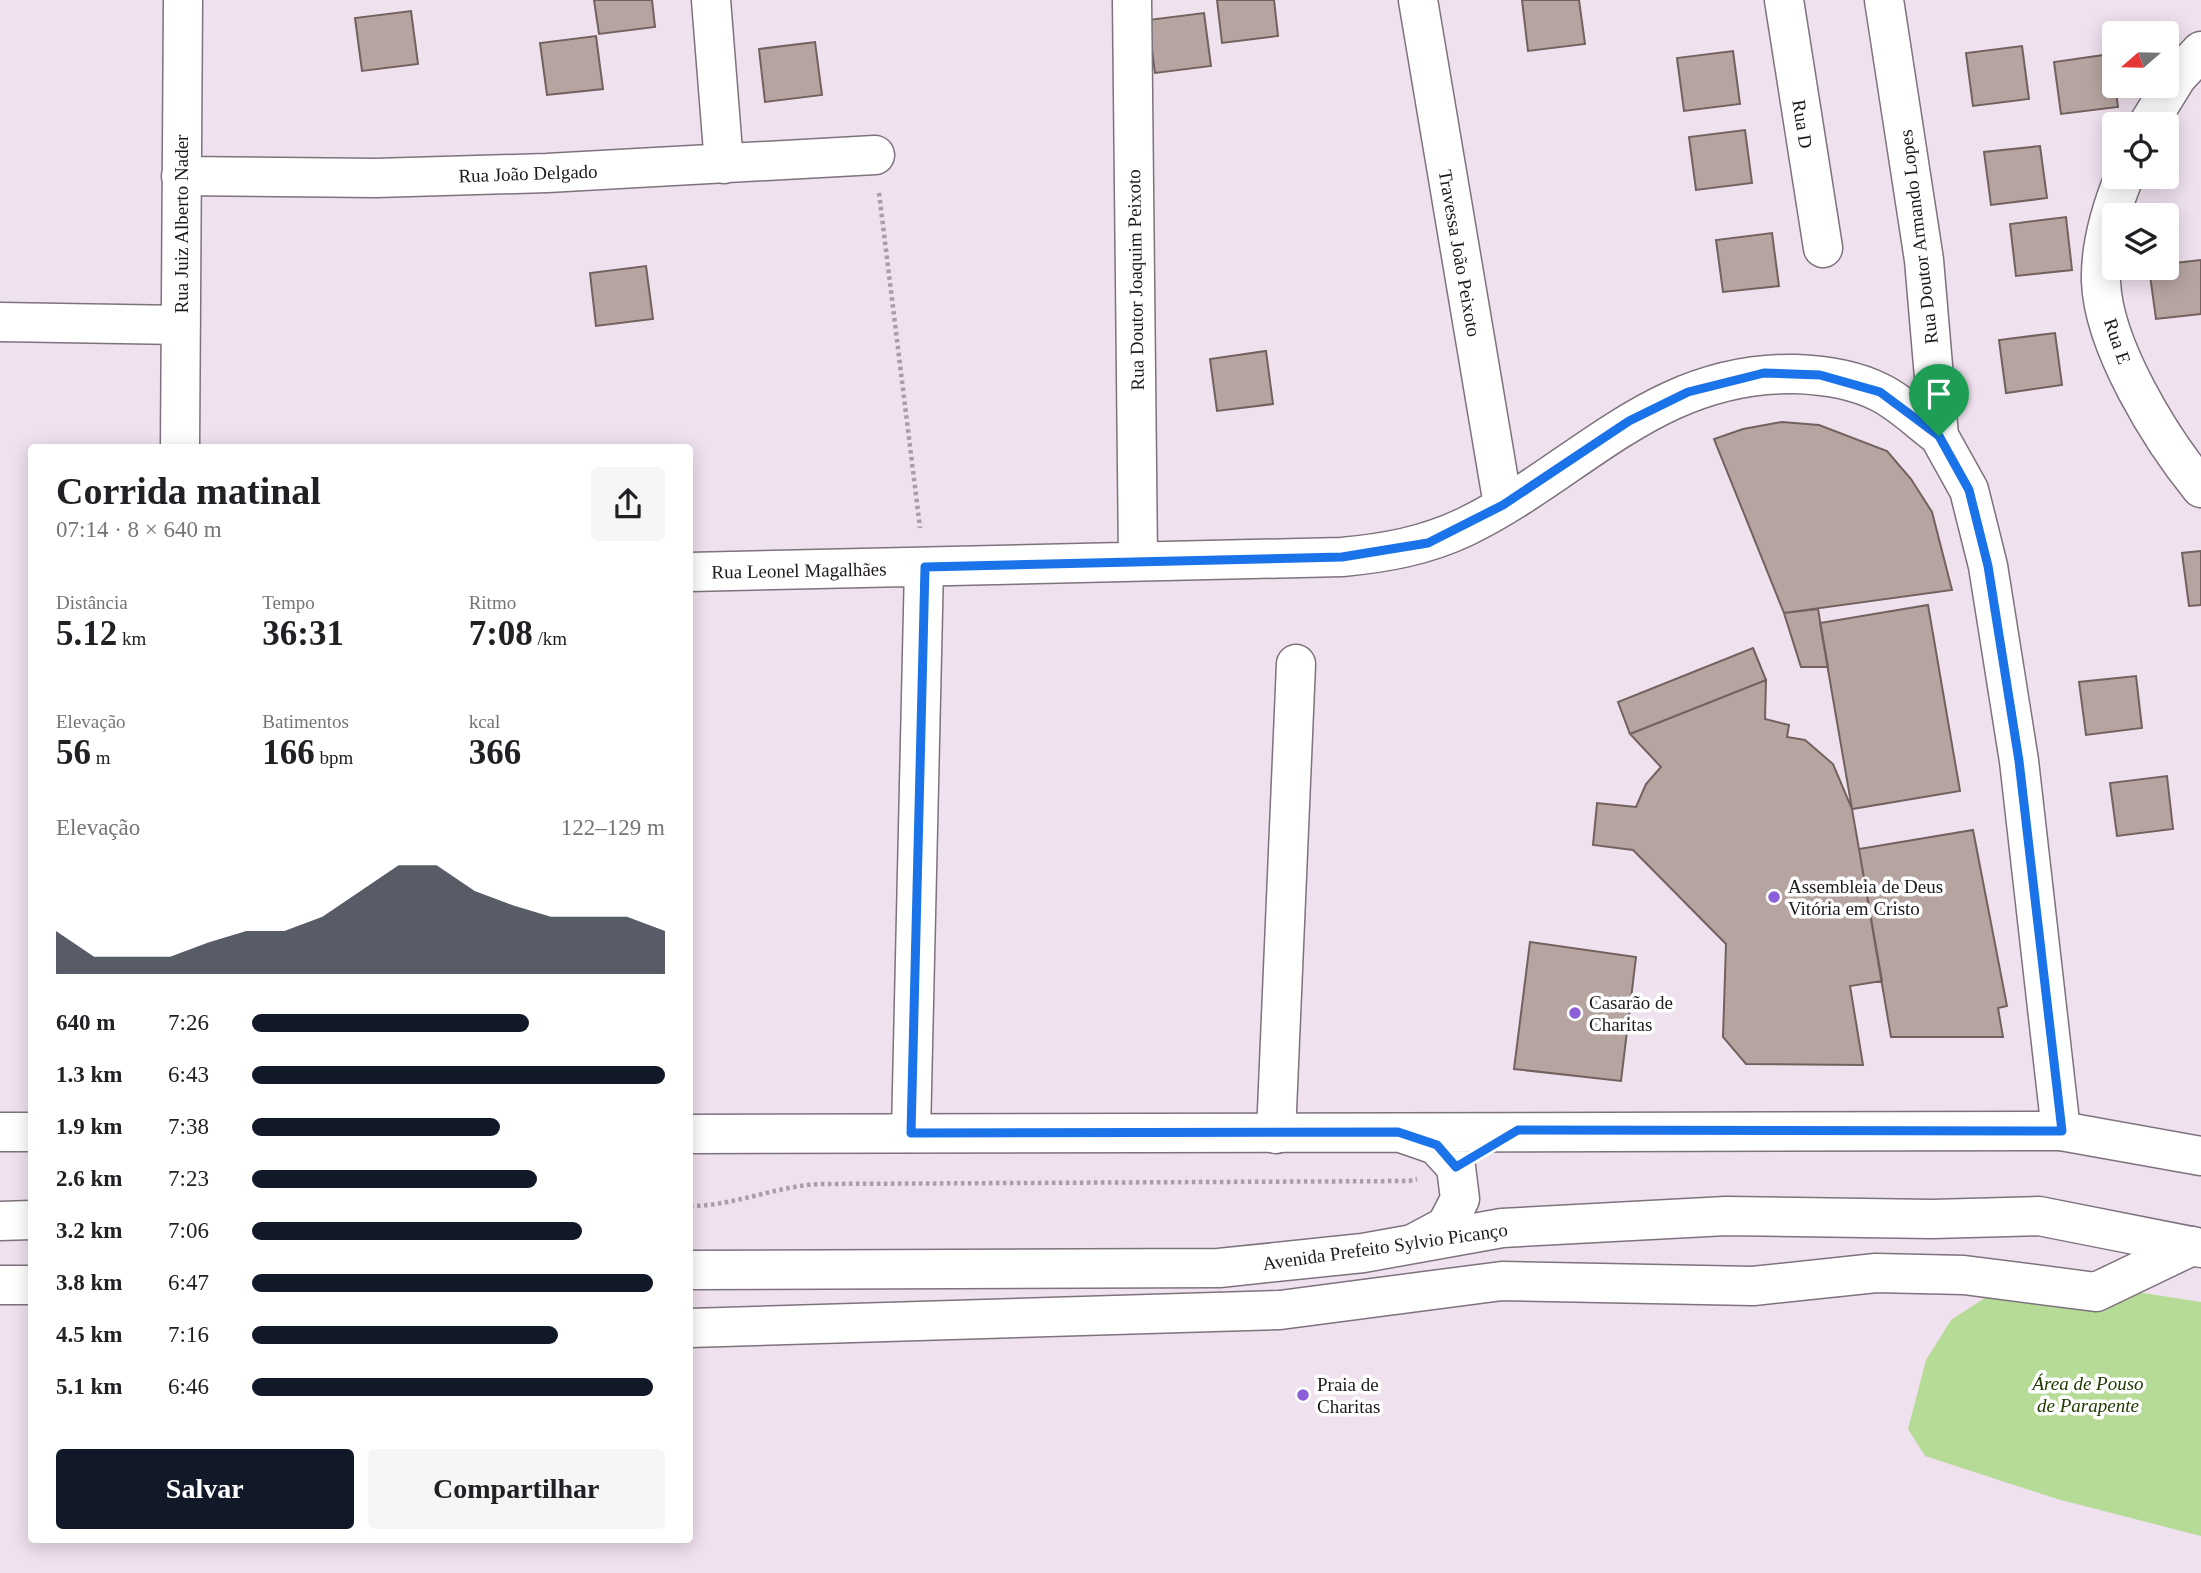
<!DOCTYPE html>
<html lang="pt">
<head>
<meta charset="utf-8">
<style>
	:root { --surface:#fff; --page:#f6f6f6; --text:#202124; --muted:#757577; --accent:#111827 }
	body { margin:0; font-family:Georgia,serif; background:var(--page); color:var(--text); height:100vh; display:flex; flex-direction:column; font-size:26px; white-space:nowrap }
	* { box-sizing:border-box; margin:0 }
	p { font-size:23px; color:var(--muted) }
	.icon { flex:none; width:38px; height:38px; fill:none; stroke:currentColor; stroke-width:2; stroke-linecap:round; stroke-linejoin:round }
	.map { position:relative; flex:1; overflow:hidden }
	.side { position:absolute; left:28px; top:444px; width:665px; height:1099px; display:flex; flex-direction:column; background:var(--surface); border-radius:7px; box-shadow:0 4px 18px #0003 }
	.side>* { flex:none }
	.needle { width:46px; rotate:250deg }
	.tools { position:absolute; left:2102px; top:21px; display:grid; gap:14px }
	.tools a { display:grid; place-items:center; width:77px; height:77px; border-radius:7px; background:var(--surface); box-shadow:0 4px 18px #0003; font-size:35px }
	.pin { position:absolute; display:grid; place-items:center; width:60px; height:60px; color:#fff; margin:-72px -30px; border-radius:50% 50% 50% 0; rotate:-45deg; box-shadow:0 0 7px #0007 }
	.pin .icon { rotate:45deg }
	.round { display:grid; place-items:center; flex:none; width:74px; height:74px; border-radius:7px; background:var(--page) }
	.headline { display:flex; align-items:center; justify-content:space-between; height:119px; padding:0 28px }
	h1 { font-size:38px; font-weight:600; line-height:52px }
	.stats { display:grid; grid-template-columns:repeat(3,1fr); gap:10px; height:119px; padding:7px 28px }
	.stats div { display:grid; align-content:center }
	.stats b { font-size:35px; font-weight:600 }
	.stats small { font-size:19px; font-weight:400 }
	.stats p { font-size:19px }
	.chart { height:196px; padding:14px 28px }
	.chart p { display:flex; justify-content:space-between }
	.chart svg { width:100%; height:126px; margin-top:7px; fill:var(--accent); opacity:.7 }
	.cta { display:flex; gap:14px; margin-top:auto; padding:14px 28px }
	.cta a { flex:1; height:80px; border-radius:7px; background:var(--accent); color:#fff; font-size:28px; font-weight:600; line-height:80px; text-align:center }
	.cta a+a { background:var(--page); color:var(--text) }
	ul { padding:0 28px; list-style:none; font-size:23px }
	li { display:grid; grid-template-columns:112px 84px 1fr; align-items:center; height:52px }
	li i { height:18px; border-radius:9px; background:var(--accent) }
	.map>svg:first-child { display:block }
	.green { fill:#b5db97 }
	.building { fill:#b6a4a0; stroke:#72615e; stroke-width:2 }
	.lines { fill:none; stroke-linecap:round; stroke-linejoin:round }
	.minor-casing { stroke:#7e727e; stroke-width:41 }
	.major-casing { stroke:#7e727e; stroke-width:41 }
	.path { stroke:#a99ea8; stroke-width:4.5; stroke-dasharray:3.5 3.5; stroke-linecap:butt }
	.minor { stroke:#fff; stroke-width:38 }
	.major { stroke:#fff; stroke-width:38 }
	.route-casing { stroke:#fff; stroke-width:14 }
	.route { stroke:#1a73e8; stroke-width:9 }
	.poi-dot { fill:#8c5ed8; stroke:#fff; stroke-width:2.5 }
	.labels { text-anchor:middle; stroke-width:7; stroke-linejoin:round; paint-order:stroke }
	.street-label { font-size:19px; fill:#1e191d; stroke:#fff }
	.poi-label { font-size:19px; fill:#1e191d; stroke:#fff; text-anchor:start }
	.park-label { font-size:19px; font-style:italic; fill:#203b00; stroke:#fff }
</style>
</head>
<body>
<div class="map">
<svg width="2201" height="1573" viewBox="0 0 2201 1573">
	<rect width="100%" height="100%" fill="#efe1ee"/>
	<!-- green -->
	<path class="green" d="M2072,1282L2201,1302V1536L2057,1499L1925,1456L1908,1429L1926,1360L1951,1320L2000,1288Z"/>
	<!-- building -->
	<path class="building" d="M594,0H652L655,27L599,34Z
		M1217,0H1274L1278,36L1222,43Z
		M1522,0H1579L1585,44L1528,51Z
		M411,11L418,64L362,71L355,18Z
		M1204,13L1211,66L1155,73L1148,20Z
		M596,36L603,89L547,95L540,43Z
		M815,42L822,95L765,102L759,49Z
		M2022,46L2029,99L1973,106L1966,53Z
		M1733,51L1740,104L1684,111L1677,58Z
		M2111,54L2118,107L2061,114L2054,62Z
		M1745,130L1752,183L1696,190L1689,137Z
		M2040,146L2047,198L1991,205L1984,152Z
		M2066,217L2072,270L2016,276L2010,224Z
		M1772,233L1779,286L1723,292L1716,240Z
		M2201,260V314L2156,319L2149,268H2166V264Z
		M646,266L653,319L596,326L590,273Z
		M2055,333L2062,385L2006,393L1999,340Z
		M1266,351L1273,404L1217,411L1210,359Z
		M1782,422L1819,425L1887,451L1911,479L1932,512L1952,590L1784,613L1714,439L1743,429Z
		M2201,551V605L2189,606L2182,553Z
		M1928,605L1960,791L1852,809L1820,623Z
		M1818,609L1828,667H1801L1784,613Z
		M1753,648L1766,680L1630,734L1618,702Z
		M2136,676L2142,728L2086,735L2079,682Z
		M1766,680L1765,719L1789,725L1787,737L1805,740L1833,764L1852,809L1882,981L1850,986L1863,1065L1746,1064L1723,1037L1726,944L1633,850L1593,845L1597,803L1636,807L1646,784L1661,767L1630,734Z
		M2167,776L2173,829L2117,836L2110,783Z
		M1973,830L2007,1006L1998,1008L2003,1037H1891L1859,849Z
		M1530,942L1636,957L1621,1081L1514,1069Z"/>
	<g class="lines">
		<defs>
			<path id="minor" d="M711,0L724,164
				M1132,0L1138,561
				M1418,0L1503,505
				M1784,0L1823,248
				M1884,0L1924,260L1939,436L1969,490L1988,566L2019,761L2061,1131
				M2148,124L2177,77L2201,51
				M181,176L376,178L547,173L875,155
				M2124,177C2111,209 2100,246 2101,281C2103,346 2161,439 2201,488
				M0,322L181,325
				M180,448L183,0
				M690,572L1342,557C1385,553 1425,546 1465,527C1580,471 1655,371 1796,374C1823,375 1855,380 1879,392C1900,402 1920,422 1939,436
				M911,1133L924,567
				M1276,1134L1296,664
				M0,1285H32
				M690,1328L1280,1310L1502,1281L1753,1286L1876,1273L1964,1275L2096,1292L2192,1246"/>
			<path id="major" d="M0,1132H32
				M690,1134L2061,1131L2201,1156
				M1404,1134L1436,1145L1456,1167L1460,1199L1446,1226L1416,1242
				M0,1221L32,1220
				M690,1270L1219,1268L1363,1253L1502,1228L1726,1216L1932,1219L2039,1216L2201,1248"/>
		</defs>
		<!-- minor casing -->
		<use href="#minor" class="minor-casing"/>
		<!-- major casing -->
		<use href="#major" class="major-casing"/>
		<!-- path -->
		<path class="path" d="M879,193L920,528
			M690,1206C734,1206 776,1186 820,1184L1409,1181L1417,1179"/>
		<!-- minor -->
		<use href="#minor" class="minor"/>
		<!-- major -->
		<use href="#major" class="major"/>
	</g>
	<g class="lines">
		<defs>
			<path id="route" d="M1764,373L1820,375L1880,392L1939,436L1969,490L1988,566L2019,761L2062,1131L1518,1130L1456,1167L1437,1145L1398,1132L911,1133L925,567L1342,557L1428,543L1503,505L1629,421L1688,392Z"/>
		</defs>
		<!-- route casing -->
		<use href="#route" class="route-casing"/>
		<!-- route -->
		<use href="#route" class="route"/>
	</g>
	<!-- markers -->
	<g class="poi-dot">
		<circle cx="1774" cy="897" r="7"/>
		<circle cx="1575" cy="1013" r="7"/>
		<circle cx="1303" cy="1395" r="7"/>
	</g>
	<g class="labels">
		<!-- street labels -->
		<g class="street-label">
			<text transform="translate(1803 124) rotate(81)" y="7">Rua D</text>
			<text transform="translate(528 173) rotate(-2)" y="7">Rua João Delgado</text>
			<text transform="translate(181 224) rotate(-90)" y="7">Rua Juiz Alberto Nader</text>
			<text transform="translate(1918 237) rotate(-97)" y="7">Rua Doutor Armando Lopes</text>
			<text transform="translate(1460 253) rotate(80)" y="7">Travessa João Peixoto</text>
			<text transform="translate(1135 280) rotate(-91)" y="7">Rua Doutor Joaquim Peixoto</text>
			<text transform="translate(2118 341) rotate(71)" y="7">Rua E</text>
			<text transform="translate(799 570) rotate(-1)" y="7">Rua Leonel Magalhães</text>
			<text transform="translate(1385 1246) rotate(-8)" y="7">Avenida Prefeito Sylvio Picanço</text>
		</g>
		<!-- poi labels -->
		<g class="poi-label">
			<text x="1788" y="893">Assembleia de Deus<tspan x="1788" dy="22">Vitória em Cristo</tspan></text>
			<text x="1589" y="1009">Casarão de<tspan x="1589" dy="22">Charitas</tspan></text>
			<text x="1317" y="1391">Praia de<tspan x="1317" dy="22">Charitas</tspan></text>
		</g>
		<!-- park labels -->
		<g class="park-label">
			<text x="2088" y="1390">Área de Pouso<tspan x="2088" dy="22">de Parapente</tspan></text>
		</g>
	</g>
</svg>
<div class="tools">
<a><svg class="needle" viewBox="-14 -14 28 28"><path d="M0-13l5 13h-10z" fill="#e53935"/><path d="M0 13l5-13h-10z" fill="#757577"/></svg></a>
<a><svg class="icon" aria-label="locate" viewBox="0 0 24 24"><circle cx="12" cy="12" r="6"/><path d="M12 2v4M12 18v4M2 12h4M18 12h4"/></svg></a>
<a><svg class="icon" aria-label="layers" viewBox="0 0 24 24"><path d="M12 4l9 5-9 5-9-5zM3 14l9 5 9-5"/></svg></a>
</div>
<div class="pin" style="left:1939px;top:436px;background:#1e9e55"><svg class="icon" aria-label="arrive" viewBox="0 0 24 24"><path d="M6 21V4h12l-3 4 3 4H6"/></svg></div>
<section class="side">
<div class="headline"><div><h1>Corrida matinal</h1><p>07:14 · 8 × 640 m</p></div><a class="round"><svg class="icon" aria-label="share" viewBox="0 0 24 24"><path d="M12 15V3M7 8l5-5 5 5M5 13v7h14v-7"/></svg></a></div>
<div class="stats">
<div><p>Distância</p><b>5.12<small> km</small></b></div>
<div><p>Tempo</p><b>36:31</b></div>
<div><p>Ritmo</p><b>7:08<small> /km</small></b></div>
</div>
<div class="stats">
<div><p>Elevação</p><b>56<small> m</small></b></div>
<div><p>Batimentos</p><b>166<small> bpm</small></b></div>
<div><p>kcal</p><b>366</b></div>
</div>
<div class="chart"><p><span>Elevação</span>122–129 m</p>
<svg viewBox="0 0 160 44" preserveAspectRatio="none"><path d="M0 44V29L10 38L20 38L30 38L40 33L50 29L60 29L70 24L80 15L90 6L100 6L110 15L120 20L130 24L140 24L150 24L160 29V44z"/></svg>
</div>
<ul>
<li><b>640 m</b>7:26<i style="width:67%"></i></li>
<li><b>1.3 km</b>6:43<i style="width:100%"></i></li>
<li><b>1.9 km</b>7:38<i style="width:60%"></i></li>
<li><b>2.6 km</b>7:23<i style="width:69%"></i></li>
<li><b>3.2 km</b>7:06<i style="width:80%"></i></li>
<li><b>3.8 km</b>6:47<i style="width:97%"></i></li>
<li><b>4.5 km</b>7:16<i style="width:74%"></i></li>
<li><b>5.1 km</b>6:46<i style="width:97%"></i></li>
</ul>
<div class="cta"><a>Salvar</a><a>Compartilhar</a></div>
</section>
</div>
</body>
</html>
